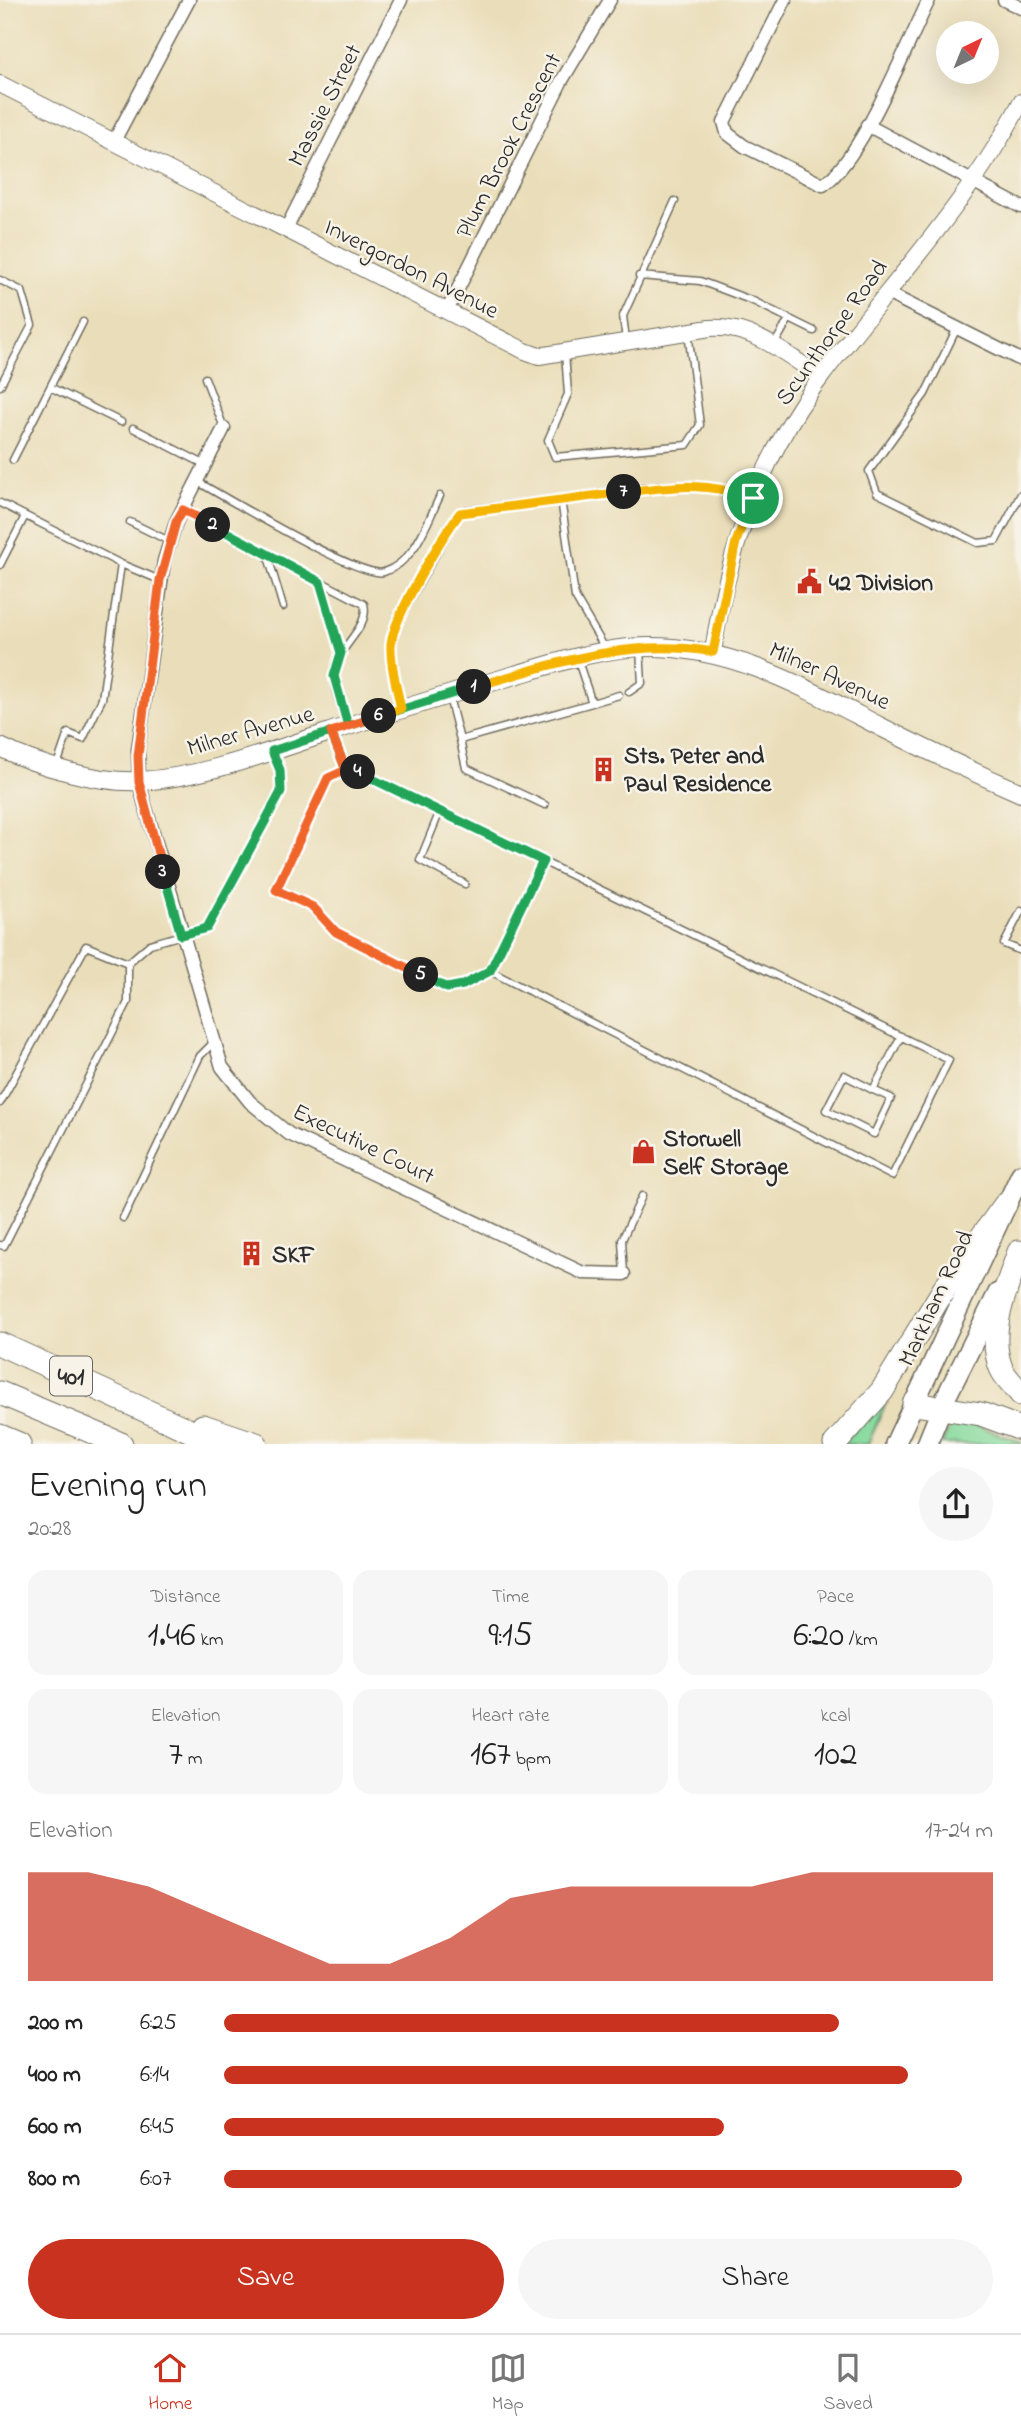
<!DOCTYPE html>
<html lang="en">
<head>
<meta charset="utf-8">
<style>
	:root { --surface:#fff; --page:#f6f6f6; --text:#222; --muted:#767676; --line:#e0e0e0; --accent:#c8321e }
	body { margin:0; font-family:"Indie Flower",sans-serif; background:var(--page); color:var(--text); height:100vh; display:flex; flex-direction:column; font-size:26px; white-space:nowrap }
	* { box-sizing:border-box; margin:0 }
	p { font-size:23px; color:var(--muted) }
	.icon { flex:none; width:38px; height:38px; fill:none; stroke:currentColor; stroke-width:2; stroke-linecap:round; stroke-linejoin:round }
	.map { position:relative; height:1444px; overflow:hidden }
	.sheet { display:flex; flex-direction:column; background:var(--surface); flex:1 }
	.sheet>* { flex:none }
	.needle { width:46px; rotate:43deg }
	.buttons { position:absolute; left:936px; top:21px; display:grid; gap:14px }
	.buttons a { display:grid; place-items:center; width:63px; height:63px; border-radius:50%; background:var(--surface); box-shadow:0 7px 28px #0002; font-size:35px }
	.pin { position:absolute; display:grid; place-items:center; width:60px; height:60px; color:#fff; margin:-30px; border:4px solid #fff; border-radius:50%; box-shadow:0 2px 7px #0007 }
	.km { position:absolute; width:35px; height:35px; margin:-18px; border-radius:50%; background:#222; color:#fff; font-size:19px; line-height:35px; text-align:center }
	.round { display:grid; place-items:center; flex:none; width:74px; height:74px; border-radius:37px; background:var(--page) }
	.overview { display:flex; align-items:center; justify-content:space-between; height:119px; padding:0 28px }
	h1 { font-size:38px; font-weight:600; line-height:52px }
	.metrics { display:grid; grid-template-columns:repeat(3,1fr); gap:10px; height:119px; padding:7px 28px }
	.metrics div { display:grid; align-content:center; border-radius:18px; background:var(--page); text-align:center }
	.metrics b { font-size:35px; font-weight:600 }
	.metrics small { font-size:19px; font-weight:400 }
	.metrics p { font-size:19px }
	.chart { height:196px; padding:14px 28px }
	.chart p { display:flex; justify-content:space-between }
	.chart svg { width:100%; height:126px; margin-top:7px; fill:var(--accent); opacity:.7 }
	.primary-button { display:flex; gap:14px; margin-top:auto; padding:14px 28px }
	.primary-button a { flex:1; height:80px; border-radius:42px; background:var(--accent); color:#fff; font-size:28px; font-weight:600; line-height:80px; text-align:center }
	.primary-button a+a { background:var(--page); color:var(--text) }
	ul { padding:0 28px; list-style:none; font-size:23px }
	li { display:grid; grid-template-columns:112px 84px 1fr; align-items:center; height:52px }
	li i { height:18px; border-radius:9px; background:var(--accent) }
	.tab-bar { display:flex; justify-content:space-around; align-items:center; height:98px; border-top:2px solid var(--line); background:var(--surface); font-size:19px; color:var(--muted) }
	.tab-bar a { display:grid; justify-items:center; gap:4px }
	.tab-bar .active { color:var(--accent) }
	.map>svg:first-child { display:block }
	.green { fill:#84d99c; stroke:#588264; stroke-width:2 }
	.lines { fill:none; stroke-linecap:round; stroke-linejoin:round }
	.service-casing { stroke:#6e6a5d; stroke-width:9 }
	.minor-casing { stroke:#6e6a5d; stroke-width:15 }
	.tertiary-casing { stroke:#6e6a5d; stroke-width:18 }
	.secondary-casing { stroke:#6e6a5d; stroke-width:20 }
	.primary-casing { stroke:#6e6a5d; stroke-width:22 }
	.motorway-casing { stroke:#6e6a5d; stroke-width:25 }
	.service { stroke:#fff; stroke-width:6 }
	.minor { stroke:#fff; stroke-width:12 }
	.tertiary { stroke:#fff; stroke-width:16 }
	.secondary { stroke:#fff; stroke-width:18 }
	.primary { stroke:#fff; stroke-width:19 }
	.motorway { stroke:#fff; stroke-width:23 }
	.split-1-casing { stroke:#fff; stroke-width:14 }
	.split-2-casing { stroke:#fff; stroke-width:14 }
	.split-3-casing { stroke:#fff; stroke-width:14 }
	.split-4-casing { stroke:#fff; stroke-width:14 }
	.split-5-casing { stroke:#fff; stroke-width:14 }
	.split-6-casing { stroke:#fff; stroke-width:14 }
	.split-7-casing { stroke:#fff; stroke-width:14 }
	.split-8-casing { stroke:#fff; stroke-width:14 }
	.split-1 { stroke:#f5b400; stroke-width:9 }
	.split-2 { stroke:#22a559; stroke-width:9 }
	.split-3 { stroke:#f0652b; stroke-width:9 }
	.split-4 { stroke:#22a559; stroke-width:9 }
	.split-5 { stroke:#22a559; stroke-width:9 }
	.split-6 { stroke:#f0652b; stroke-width:9 }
	.split-7 { stroke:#f5b400; stroke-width:9 }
	.split-8 { stroke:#f5b400; stroke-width:9 }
	.labels { text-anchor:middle; stroke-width:5; stroke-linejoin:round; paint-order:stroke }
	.shield { fill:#f7f3e8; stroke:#686764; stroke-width:2 }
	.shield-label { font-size:23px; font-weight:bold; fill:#2b2b2b }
	.street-label { font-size:24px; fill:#2b2b2b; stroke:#f7f3e8 }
	.poi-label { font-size:24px; font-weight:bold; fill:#2b2b2b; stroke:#f7f3e8; text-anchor:start }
</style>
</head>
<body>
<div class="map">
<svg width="1021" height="1444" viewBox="0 0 1021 1444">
	<rect width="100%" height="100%" fill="#f7f3e8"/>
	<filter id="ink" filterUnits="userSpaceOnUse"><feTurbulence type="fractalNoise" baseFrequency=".0143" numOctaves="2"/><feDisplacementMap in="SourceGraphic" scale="14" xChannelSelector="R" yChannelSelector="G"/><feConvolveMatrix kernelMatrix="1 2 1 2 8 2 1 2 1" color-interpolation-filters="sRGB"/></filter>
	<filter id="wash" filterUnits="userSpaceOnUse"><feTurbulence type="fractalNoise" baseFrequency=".00686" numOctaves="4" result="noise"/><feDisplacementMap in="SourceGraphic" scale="28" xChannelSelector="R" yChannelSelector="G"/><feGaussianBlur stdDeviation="1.57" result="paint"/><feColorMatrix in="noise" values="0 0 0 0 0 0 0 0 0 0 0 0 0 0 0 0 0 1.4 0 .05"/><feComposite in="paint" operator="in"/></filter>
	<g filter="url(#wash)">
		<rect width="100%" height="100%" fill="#eadeba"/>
		<!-- green -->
		<path class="green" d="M889,1396L868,1444H841Z
			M954,1417L1021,1442V1444H942Z"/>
	</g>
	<g filter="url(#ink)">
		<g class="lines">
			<defs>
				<path id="service" d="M639,276L700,281L753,301L814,331
					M0,280L22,291L32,325L0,386
					M957,328L925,394L869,471L877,493L978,543L996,541L1021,494
					M626,340L623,316L675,201
					M774,345L789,319
					M565,353L568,394L548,440L555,457L687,445L700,425L688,332
					M205,378L224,428
					M50,387L121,422
					M133,428L204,464
					M13,460L83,322
					M198,482C225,497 362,580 384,572C416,561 426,524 440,496
					M0,503L121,564L160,580
					M183,510L364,604C370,626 342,644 336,664C329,683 341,706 347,724
					M130,522L169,541
					M267,553L283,607
					M0,565L25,516
					M320,582L341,653
					M606,650L575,597L561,499C626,491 688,475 751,497
					M629,692L642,683L640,649
					M449,697L460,740
					M592,703L619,695
					M401,708L391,654L393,630L455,520L466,510L561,499
					M331,734L346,770L364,774L949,1060L892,1176L490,971L543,861
					M57,765L68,733L83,739L102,699L121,564
					M346,770L328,778L276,889L313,907L336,932L447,988L463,985L490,971
					M545,805L466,768L460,740L592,703L578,661
					M440,811L420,860L465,884
					M1021,911L1004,944L1021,951
					M873,1090L891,1098L874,1134L826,1110L844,1075L873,1090L901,1036
					M0,1103L86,946L128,963L150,944L207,928L281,792L280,770L273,752
					M123,1218L200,1056L214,1042
					M0,1245L4,1246L128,1002V963
					M624,1274L622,1240L642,1196"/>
				<path id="minor" d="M785,0L724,122L727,133L744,146L823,185C862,159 906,46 929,0
					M1004,0L1021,8
					M867,125L1021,207
					M114,141L189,0
					M286,229L401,0
					M887,293L1021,360
					M447,311L561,82L610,0
					M224,428L176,522L164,561L138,750L139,782L145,805L222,1067L250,1102L289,1134L583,1273L624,1274"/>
				<path id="tertiary" d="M0,84L525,351L539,356L710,328C753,325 787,355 821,377
					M713,652C727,554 760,458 821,377C888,287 969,203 1021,102"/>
				<path id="secondary" d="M0,747C35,765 101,784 141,781C204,777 265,753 324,734C387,713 451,694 515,675C556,663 603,647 647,647C732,646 805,688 879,726C926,750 973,772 1021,793"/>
				<path id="primary" d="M895,1444L1021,1174
					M927,1444L947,1395L998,1293"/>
				<path id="motorway" d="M1019,1252C1007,1288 986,1330 1001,1368C1005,1378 1015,1386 1021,1394
					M0,1344L219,1444
					M0,1393L121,1444
					M914,1404L981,1414L1021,1429
					M203,1426L256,1444
					M0,1436L19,1444
					M835,1444L882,1391L946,1286L1005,1205"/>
			</defs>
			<!-- service casing -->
			<use href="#service" class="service-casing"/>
			<!-- minor casing -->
			<use href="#minor" class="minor-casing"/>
			<!-- tertiary casing -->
			<use href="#tertiary" class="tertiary-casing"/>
			<!-- secondary casing -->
			<use href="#secondary" class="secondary-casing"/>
			<!-- primary casing -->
			<use href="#primary" class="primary-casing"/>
			<!-- motorway casing -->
			<use href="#motorway" class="motorway-casing"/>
			<!-- service -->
			<use href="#service" class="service"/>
			<!-- minor -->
			<use href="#minor" class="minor"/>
			<!-- tertiary -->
			<use href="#tertiary" class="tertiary"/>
			<!-- secondary -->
			<use href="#secondary" class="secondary"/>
			<!-- primary -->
			<use href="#primary" class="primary"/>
			<!-- motorway -->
			<use href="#motorway" class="motorway"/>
		</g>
	</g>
	<g class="lines" filter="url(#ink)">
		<defs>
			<path id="split-1" d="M474,687C552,664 631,637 713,652L736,542L753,498"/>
			<path id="split-2" d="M213,525L320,582L341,653L334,676L348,726L474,687"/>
			<path id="split-3" d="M163,872L139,782L138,756L160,580L176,522L183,510L213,525"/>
			<path id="split-4" d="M163,872L181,935L207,928L281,792L280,770L272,751L331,732L346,770L358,772"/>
			<path id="split-5" d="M358,772L543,861L490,971L463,985L447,988L421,975"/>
			<path id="split-6" d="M379,716L331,732L346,770L328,778L276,890L313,907L336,932L421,975"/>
			<path id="split-7" d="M379,716L401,709C397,688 390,665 391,644C393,618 443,535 460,513L624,492"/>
			<path id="split-8" d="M624,492C674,486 705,481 753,498"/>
		</defs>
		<!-- split-1 casing -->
		<use href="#split-1" class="split-1-casing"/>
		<!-- split-2 casing -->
		<use href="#split-2" class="split-2-casing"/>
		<!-- split-3 casing -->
		<use href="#split-3" class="split-3-casing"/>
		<!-- split-4 casing -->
		<use href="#split-4" class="split-4-casing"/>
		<!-- split-5 casing -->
		<use href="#split-5" class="split-5-casing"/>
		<!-- split-6 casing -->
		<use href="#split-6" class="split-6-casing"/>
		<!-- split-7 casing -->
		<use href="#split-7" class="split-7-casing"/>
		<!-- split-8 casing -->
		<use href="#split-8" class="split-8-casing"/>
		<!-- split-1 -->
		<use href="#split-1" class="split-1"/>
		<!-- split-2 -->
		<use href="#split-2" class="split-2"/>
		<!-- split-3 -->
		<use href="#split-3" class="split-3"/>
		<!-- split-4 -->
		<use href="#split-4" class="split-4"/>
		<!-- split-5 -->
		<use href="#split-5" class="split-5"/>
		<!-- split-6 -->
		<use href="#split-6" class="split-6"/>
		<!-- split-7 -->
		<use href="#split-7" class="split-7"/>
		<!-- split-8 -->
		<use href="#split-8" class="split-8"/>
	</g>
	<!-- icons -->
	<defs>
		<symbol id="civic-bare" viewBox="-9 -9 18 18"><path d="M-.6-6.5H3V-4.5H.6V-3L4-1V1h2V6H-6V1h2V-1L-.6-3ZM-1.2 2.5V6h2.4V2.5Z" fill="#c8321e" stroke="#f7f3e8" stroke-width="2.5" paint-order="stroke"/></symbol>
		<symbol id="building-bare" viewBox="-9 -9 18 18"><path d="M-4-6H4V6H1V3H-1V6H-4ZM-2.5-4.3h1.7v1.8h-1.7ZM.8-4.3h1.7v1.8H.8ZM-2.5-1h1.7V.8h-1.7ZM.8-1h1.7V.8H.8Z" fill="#c8321e" stroke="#f7f3e8" stroke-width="2.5" paint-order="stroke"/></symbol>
		<symbol id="shop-bare" viewBox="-9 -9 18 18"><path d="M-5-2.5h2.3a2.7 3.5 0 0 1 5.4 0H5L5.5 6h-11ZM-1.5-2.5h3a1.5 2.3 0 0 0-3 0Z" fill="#c8321e" stroke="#f7f3e8" stroke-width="2.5" paint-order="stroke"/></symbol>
	</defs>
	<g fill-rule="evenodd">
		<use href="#civic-bare" x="792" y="564" width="35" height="35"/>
		<use href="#building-bare" x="586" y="752" width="35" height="35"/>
		<use href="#shop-bare" x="626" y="1134" width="35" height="35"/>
		<use href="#building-bare" x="234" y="1236" width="35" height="35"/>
	</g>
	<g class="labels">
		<!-- shield labels -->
		<rect class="shield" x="50" y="1356.5" width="42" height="39" rx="5"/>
		<g class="shield-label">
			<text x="71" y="1384">401</text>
		</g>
		<!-- street labels -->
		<g class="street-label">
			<text transform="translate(324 105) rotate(-63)" y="8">Massie Street</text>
			<text transform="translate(508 145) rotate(-63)" y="8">Plum Brook Crescent</text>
			<text transform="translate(412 268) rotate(27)" y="8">Invergordon Avenue</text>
			<text transform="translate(831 332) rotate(-54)" y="8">Scunthorpe Road</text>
			<text transform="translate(830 675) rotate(25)" y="8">Milner Avenue</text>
			<text transform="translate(250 730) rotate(-16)" y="8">Milner Avenue</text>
			<text transform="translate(364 1143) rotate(26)" y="8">Executive Court</text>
			<text transform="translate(935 1298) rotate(-65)" y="8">Markham Road</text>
		</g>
		<!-- poi labels -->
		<g class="poi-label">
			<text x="829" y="590">42 Division</text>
			<text x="624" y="763">Sts. Peter and<tspan x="624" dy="28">Paul Residence</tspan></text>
			<text x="663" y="1146">Storwell<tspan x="663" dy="28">Self Storage</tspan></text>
			<text x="272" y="1262">SKF</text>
		</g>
	</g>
</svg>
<div class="buttons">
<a><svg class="needle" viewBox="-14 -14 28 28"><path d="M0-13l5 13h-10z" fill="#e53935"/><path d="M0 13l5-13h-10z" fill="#767676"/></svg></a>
</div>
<div class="pin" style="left:753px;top:498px;background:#1e9e55"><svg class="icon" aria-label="arrive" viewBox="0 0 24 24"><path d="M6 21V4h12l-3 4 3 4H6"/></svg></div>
<b class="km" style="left:474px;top:687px">1</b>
<b class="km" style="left:213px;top:525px">2</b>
<b class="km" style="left:163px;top:872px">3</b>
<b class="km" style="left:358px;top:772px">4</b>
<b class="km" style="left:421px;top:975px">5</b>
<b class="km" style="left:379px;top:716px">6</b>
<b class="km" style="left:624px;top:492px">7</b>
</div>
<section class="sheet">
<div class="overview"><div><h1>Evening run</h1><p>20:28</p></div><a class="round"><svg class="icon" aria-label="share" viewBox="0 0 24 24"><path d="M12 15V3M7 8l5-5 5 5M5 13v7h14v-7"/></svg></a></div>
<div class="metrics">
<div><p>Distance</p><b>1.46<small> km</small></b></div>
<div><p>Time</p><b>9:15</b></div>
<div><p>Pace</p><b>6:20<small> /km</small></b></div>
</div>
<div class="metrics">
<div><p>Elevation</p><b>7<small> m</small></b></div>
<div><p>Heart rate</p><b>167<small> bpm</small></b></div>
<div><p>kcal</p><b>102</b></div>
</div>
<div class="chart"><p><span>Elevation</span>17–24 m</p>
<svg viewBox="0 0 160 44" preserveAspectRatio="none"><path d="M0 44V6L10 6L20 11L30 20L40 29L50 38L60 38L70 29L80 15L90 11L100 11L110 11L120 11L130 6L140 6L150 6L160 6V44z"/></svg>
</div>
<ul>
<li><b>200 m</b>6:25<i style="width:80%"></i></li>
<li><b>400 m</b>6:14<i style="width:89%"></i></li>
<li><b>600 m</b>6:45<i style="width:65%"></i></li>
<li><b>800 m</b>6:07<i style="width:96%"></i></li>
</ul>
<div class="primary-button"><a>Save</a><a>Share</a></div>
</section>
<nav class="tab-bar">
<a class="active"><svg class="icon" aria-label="home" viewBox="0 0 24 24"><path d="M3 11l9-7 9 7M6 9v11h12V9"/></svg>Home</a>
<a><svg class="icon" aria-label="map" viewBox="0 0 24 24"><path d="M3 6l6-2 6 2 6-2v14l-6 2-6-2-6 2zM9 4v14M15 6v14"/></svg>Map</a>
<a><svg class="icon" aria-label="saved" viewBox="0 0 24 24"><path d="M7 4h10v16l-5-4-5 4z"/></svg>Saved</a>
</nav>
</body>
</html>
